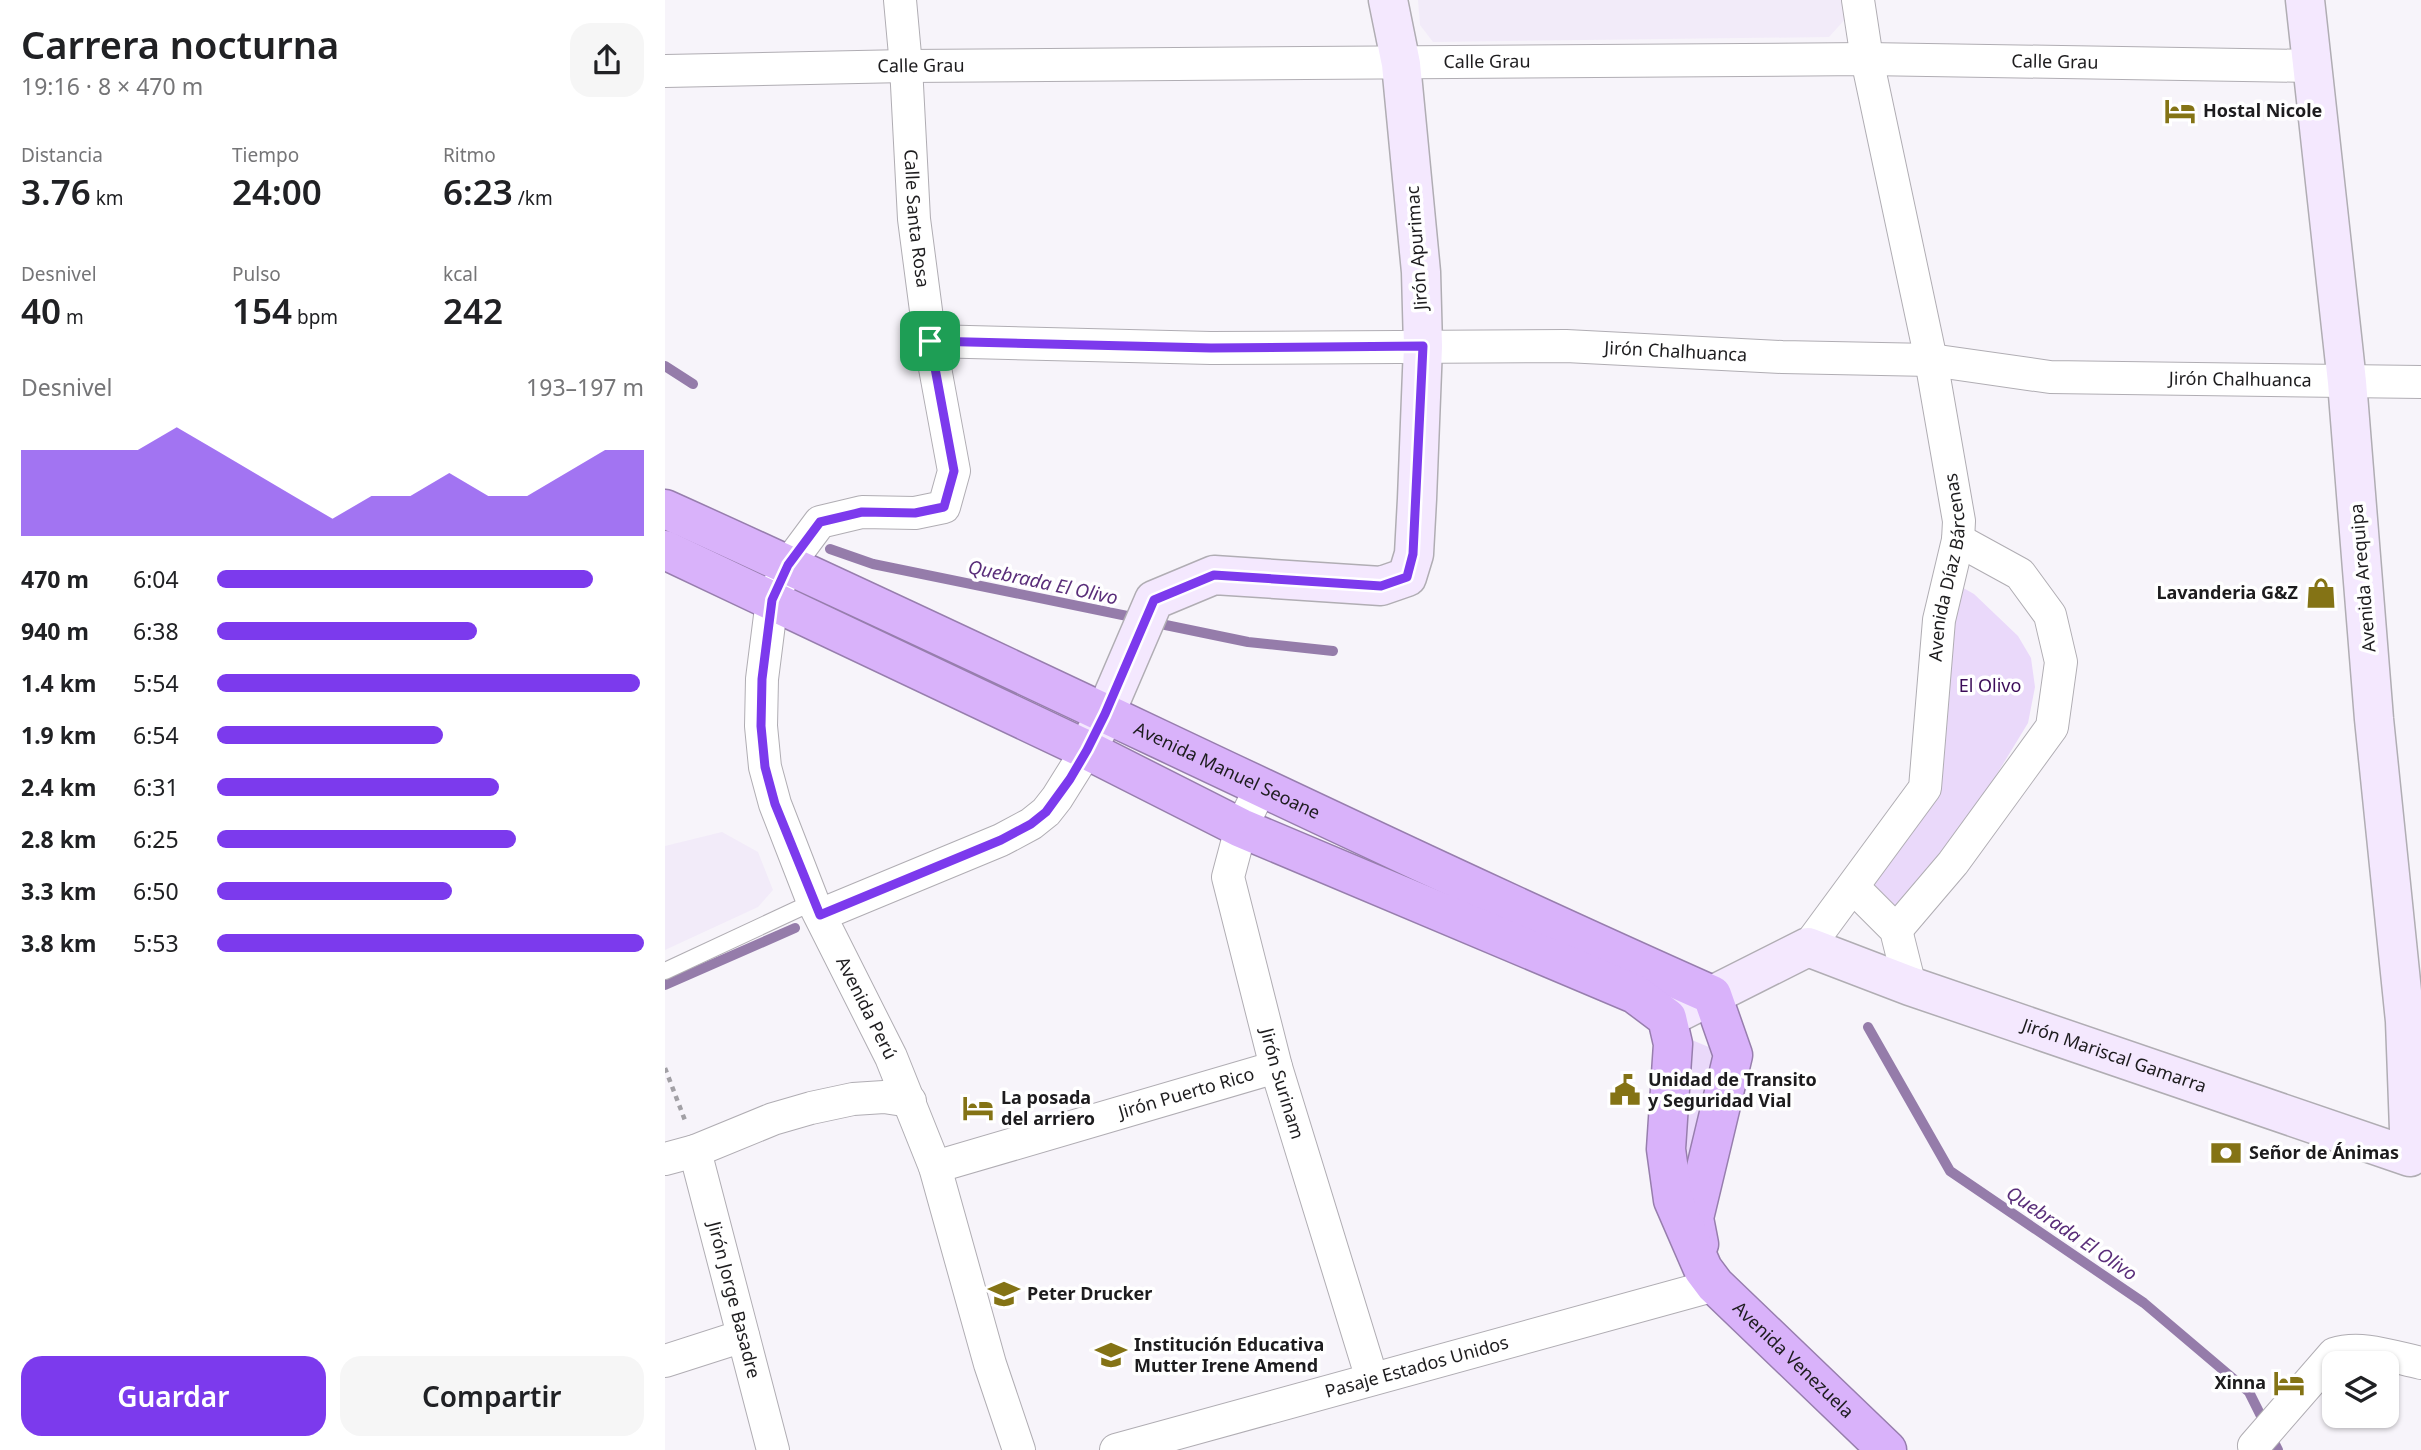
<!DOCTYPE html>
<html lang="es">
<head>
<meta charset="utf-8">
<style>
	:root { --surface:#fff; --page:#f6f6f6; --text:#202124; --muted:#757577; --accent:#7c3aed }
	body { margin:0; font-family:"Noto Sans",sans-serif; background:var(--page); color:var(--text); height:100vh; display:flex; flex-direction:column; font-size:26px; white-space:nowrap }
	* { box-sizing:border-box; margin:0 }
	p { font-size:23px; color:var(--muted) }
	.icon { flex:none; width:38px; height:38px; fill:none; stroke:currentColor; stroke-width:2; stroke-linecap:round; stroke-linejoin:round }
	.map { position:relative; flex:1; overflow:hidden }
	.details { display:flex; flex-direction:column; background:var(--surface); width:665px }
	.details>* { flex:none }
	.tools { position:absolute; left:1657px; top:1351px; display:grid; gap:14px }
	.tools a { display:grid; place-items:center; width:77px; height:77px; border-radius:14px; background:var(--surface); box-shadow:0 2px 5px #0004; font-size:35px }
	.pin { position:absolute; display:grid; place-items:center; width:60px; height:60px; color:#fff; margin:-30px; border-radius:14px; box-shadow:0 4px 10px #0006 }
	.round { display:grid; place-items:center; flex:none; width:74px; height:74px; border-radius:21px; background:var(--page) }
	.summary { display:flex; align-items:center; justify-content:space-between; height:119px; padding:0 21px }
	h1 { font-size:38px; font-weight:600; line-height:52px }
	.figures { display:grid; grid-template-columns:repeat(3,1fr); gap:10px; height:119px; padding:7px 21px }
	.figures div { display:grid; align-content:center }
	.figures b { font-size:35px; font-weight:600 }
	.figures small { font-size:19px; font-weight:400 }
	.figures p { font-size:19px }
	.chart { height:196px; padding:14px 21px }
	.chart p { display:flex; justify-content:space-between }
	.chart svg { width:100%; height:126px; margin-top:7px; fill:var(--accent); opacity:.7 }
	.cta { display:flex; gap:14px; margin-top:auto; padding:14px 21px }
	.cta a { flex:1; height:80px; border-radius:21px; background:var(--accent); color:#fff; font-size:28px; font-weight:600; line-height:80px; text-align:center }
	.cta a+a { background:var(--page); color:var(--text) }
	ul { padding:0 21px; list-style:none; font-size:23px }
	li { display:grid; grid-template-columns:112px 84px 1fr; align-items:center; height:52px }
	li i { height:18px; border-radius:9px; background:var(--accent) }
	main { display:flex; flex:1; min-height:0 }
	.map>svg:first-child { display:block }
	.built { fill:#f2ebf9 }
	.green { fill:#ead9fa }
	.lines { fill:none; stroke-linecap:round; stroke-linejoin:round }
	.stream { stroke:#957caa; stroke-width:10 }
	.lane-casing { stroke:#b0adb3; stroke-width:18 }
	.street-casing { stroke:#b0adb3; stroke-width:34 }
	.secondary-casing { stroke:#b0adb3; stroke-width:41 }
	.highway-casing { stroke:#977ead; stroke-width:41 }
	.path { stroke:#a2a0a5; stroke-width:4.5; stroke-dasharray:5 5; stroke-linecap:butt }
	.lane { stroke:#fff; stroke-width:16 }
	.street { stroke:#fff; stroke-width:32 }
	.secondary { stroke:#f4e8fe; stroke-width:38 }
	.highway { stroke:#d9b2fa; stroke-width:38 }
	.route-casing { stroke:#fff; stroke-width:14 }
	.route { stroke:#7c3aed; stroke-width:9 }
	.labels { text-anchor:middle; stroke-width:7; stroke-linejoin:round; paint-order:stroke }
	.street-label { font-size:18px; fill:#1d1c1e; stroke:#fff }
	.poi-label { font-size:18px; font-weight:bold; fill:#1d1c1e; stroke:#fff; text-anchor:start }
	.park-label { font-size:18px; fill:#3c0c59; stroke:#fff }
	.water-label { font-size:19px; font-style:italic; fill:#5a2e7a; stroke:#fff }
</style>
</head>
<body>
<main>
<section class="details">
<div class="summary"><div><h1>Carrera nocturna</h1><p>19:16 · 8 × 470 m</p></div><a class="round"><svg class="icon" aria-label="share" viewBox="0 0 24 24"><path d="M12 15V3M7 8l5-5 5 5M5 13v7h14v-7"/></svg></a></div>
<div class="figures">
<div><p>Distancia</p><b>3.76<small> km</small></b></div>
<div><p>Tiempo</p><b>24:00</b></div>
<div><p>Ritmo</p><b>6:23<small> /km</small></b></div>
</div>
<div class="figures">
<div><p>Desnivel</p><b>40<small> m</small></b></div>
<div><p>Pulso</p><b>154<small> bpm</small></b></div>
<div><p>kcal</p><b>242</b></div>
</div>
<div class="chart"><p><span>Desnivel</span>193–197 m</p>
<svg viewBox="0 0 160 44" preserveAspectRatio="none"><path d="M0 44V14L10 14L20 14L30 14L40 6L50 14L60 22L70 30L80 38L90 30L100 30L110 22L120 30L130 30L140 22L150 14L160 14V44z"/></svg>
</div>
<ul>
<li><b>470 m</b>6:04<i style="width:88%"></i></li>
<li><b>940 m</b>6:38<i style="width:61%"></i></li>
<li><b>1.4 km</b>5:54<i style="width:99%"></i></li>
<li><b>1.9 km</b>6:54<i style="width:53%"></i></li>
<li><b>2.4 km</b>6:31<i style="width:66%"></i></li>
<li><b>2.8 km</b>6:25<i style="width:70%"></i></li>
<li><b>3.3 km</b>6:50<i style="width:55%"></i></li>
<li><b>3.8 km</b>5:53<i style="width:100%"></i></li>
</ul>
<div class="cta"><a>Guardar</a><a>Compartir</a></div>
</section>
<div class="map">
<svg width="1756" height="1450" viewBox="0 0 1756 1450">
	<rect width="100%" height="100%" fill="#f7f4fa"/>
	<!-- built -->
	<path class="built" d="M753,0H1180L1183,16L1164,37L768,42L755,25Z
		M57,832L93,852L108,890L93,907L0,950V846Z"/>
	<!-- green -->
	<path class="green" d="M1293,585L1309,594L1353,636L1366,658L1370,687L1363,723L1310,810L1229,914L1201,887L1248,824L1289,633Z
		M1027,1040L1046,1048L1052,1063L1033,1155L1024,1157L1020,1142L1019,1049Z"/>
	<g class="lines">
		<!-- stream -->
		<path class="stream" d="M0,366L28,384
			M165,549L208,564L472,618
			M486,622L583,642L668,651
			M0,985L130,928
			M1203,1027L1285,1171L1479,1303L1584,1392L1613,1450"/>
		<defs>
			<path id="lane" d="M0,971L148,902"/>
			<g id="street">
				<path id="s1" d="M235,0L241,66L249,219L265,341L289,471L279,507L250,513L197,512L155,522L123,565L107,600L97,679L96,726L100,767L110,804L148,902L226,1057L270,1167L325,1364L354,1450"/>
				<path id="s2" d="M0,71L241,66L1202,59L1646,66"/>
				<path id="s3" d="M265,341L546,348L901,346L1117,357L1266,360L1385,377L1756,382"/>
				<path id="s4" d="M596,787L576,828L563,877L611,1067L707,1379"/>
				<path d="M1188,887L1231,930L1245,986"/>
				<path d="M155,915L336,840L366,824L381,812L392,798L422,750"/>
				<path d="M1231,930L1288,863L1387,727L1396,662L1385,615L1355,574L1293,540"/>
				<path id="s5" d="M1143,947L1260,788L1274,620L1293,540L1294,521L1266,360L1202,59L1193,0"/>
				<path id="s6" d="M30,1151L108,1450"/>
				<path d="M0,1159L30,1151L108,1119L146,1108L188,1099L219,1097L245,1101"/>
				<path id="s7" d="M270,1167L611,1067"/>
				<path d="M0,1361L78,1336"/>
				<path id="s8" d="M451,1450L1050,1285"/>
				<path d="M1590,1450L1589,1446L1669,1354C1696,1345 1728,1357 1756,1363"/>
			</g>
			<g id="secondary">
				<path d="M422,750L440,714L489,600L549,575L716,586L742,577L749,554L752,499L758,346L756,272L736,64L723,0"/>
				<path id="s9" d="M1002,1018L1143,947L1245,986L1745,1157L1740,1021L1709,719L1682,382L1640,0"/>
			</g>
			<g id="highway">
				<path id="s10" d="M0,509C351,667 696,839 1047,995L1068,1055L1029,1218L1034,1244"/>
				<path id="s11" d="M0,550L422,750L576,828L970,994L1002,1018L1008,1044L1001,1149L1008,1200L1038,1269L1050,1285L1222,1450"/>
			</g>
		</defs>
		<!-- lane casing -->
		<use href="#lane" class="lane-casing"/>
		<!-- street casing -->
		<use href="#street" class="street-casing"/>
		<!-- secondary casing -->
		<use href="#secondary" class="secondary-casing"/>
		<!-- highway casing -->
		<use href="#highway" class="highway-casing"/>
		<!-- path -->
		<path class="path" d="M0,1068L21,1123"/>
		<!-- lane -->
		<use href="#lane" class="lane"/>
		<!-- street -->
		<use href="#street" class="street"/>
		<!-- secondary -->
		<use href="#secondary" class="secondary"/>
		<!-- highway -->
		<use href="#highway" class="highway"/>
	</g>
	<g class="lines">
		<defs>
			<path id="route" d="M265,341L546,348L758,346L748,554L742,577L716,586L549,575L489,600L440,714L422,750L405,779L381,812L366,824L336,840L155,915L110,804L100,767L96,726L97,679L107,600L123,565L155,522L197,512L250,513L279,507L289,471Z"/>
		</defs>
		<!-- route casing -->
		<use href="#route" class="route-casing"/>
		<!-- route -->
		<use href="#route" class="route"/>
	</g>
	<!-- icons -->
	<defs>
		<symbol id="hotel-bare" viewBox="-9 -9 18 18"><path d="M-6-4.5h1.5V1H6V5H4.5V3h-9V5H-6ZM-4 0a1.8 1.8 0 1 1 3.6 0ZM.5 0V-2.5h3Q6-2.5 6 0Z" fill="#847315" stroke="#fff" stroke-width="2.5" paint-order="stroke"/></symbol>
		<symbol id="shop-bare" viewBox="-9 -9 18 18"><path d="M-5-2.5h2.3a2.7 3.5 0 0 1 5.4 0H5L5.5 6h-11ZM-1.5-2.5h3a1.5 2.3 0 0 0-3 0Z" fill="#847315" stroke="#fff" stroke-width="2.5" paint-order="stroke"/></symbol>
		<symbol id="civic-bare" viewBox="-9 -9 18 18"><path d="M-.6-6.5H3V-4.5H.6V-3L4-1V1h2V6H-6V1h2V-1L-.6-3ZM-1.2 2.5V6h2.4V2.5Z" fill="#847315" stroke="#fff" stroke-width="2.5" paint-order="stroke"/></symbol>
		<symbol id="bank-bare" viewBox="-9 -9 18 18"><path d="M-6-4H6V4H-6ZM0-2.3a2.3 2.3 0 1 0 0 4.6a2.3 2.3 0 1 0 0-4.6Z" fill="#847315" stroke="#fff" stroke-width="2.5" paint-order="stroke"/></symbol>
		<symbol id="school-bare" viewBox="-9 -9 18 18"><path d="M0-5L7-2L0 1L-7-2ZM-4 1L0 2.5L4 1V4Q0 6-4 4Z" fill="#847315" stroke="#fff" stroke-width="2.5" paint-order="stroke"/></symbol>
	</defs>
	<g fill-rule="evenodd">
		<use href="#hotel-bare" x="1493" y="89" width="44" height="44"/>
		<use href="#shop-bare" x="1634" y="571" width="44" height="44"/>
		<use href="#civic-bare" x="938" y="1068" width="44" height="44"/>
		<use href="#hotel-bare" x="291" y="1086" width="44" height="44"/>
		<use href="#bank-bare" x="1539" y="1131" width="44" height="44"/>
		<use href="#school-bare" x="317" y="1272" width="44" height="44"/>
		<use href="#school-bare" x="424" y="1333" width="44" height="44"/>
		<use href="#hotel-bare" x="1602" y="1361" width="44" height="44"/>
	</g>
	<g class="labels">
		<!-- street labels -->
		<g class="street-label">
			<text dy="6" stroke="none"><textPath href="#s2" startOffset="1390">Calle Grau</textPath></text>
			<text dy="6" stroke="none"><textPath href="#s2" startOffset="822">Calle Grau</textPath></text>
			<text dy="6" stroke="none"><textPath href="#s2" startOffset="256">Calle Grau</textPath></text>
			<text dy="6" stroke="none"><textPath href="#s1" startOffset="219">Calle Santa Rosa</textPath></text>
			<text transform="translate(752 248) rotate(-94)" y="6">Jirón Apurimac</text>
			<text dy="6" stroke="none"><textPath href="#s3" startOffset="746">Jirón Chalhuanca</textPath></text>
			<text dy="6" stroke="none"><textPath href="#s3" startOffset="1312">Jirón Chalhuanca</textPath></text>
			<text dy="6" stroke="none"><textPath href="#s5" startOffset="420">Avenida Díaz Bárcenas</textPath></text>
			<text transform="translate(1698 578) rotate(-95)" y="6">Avenida Arequipa</text>
			<text dy="6" stroke="none"><textPath href="#s10" startOffset="620">Avenida Manuel Seoane</textPath></text>
			<text dy="6" stroke="none"><textPath href="#s1" startOffset="1160">Avenida Perú</textPath></text>
			<text dy="6" stroke="none"><textPath href="#s9" startOffset="483">Jirón Mariscal Gamarra</textPath></text>
			<text dy="6" stroke="none"><textPath href="#s4" startOffset="310">Jirón Surinam</textPath></text>
			<text dy="6" stroke="none"><textPath href="#s7" startOffset="262">Jirón Puerto Rico</textPath></text>
			<text dy="6" stroke="none"><textPath href="#s6" startOffset="154">Jirón Jorge Basadre</textPath></text>
			<text dy="6" stroke="none"><textPath href="#s11" startOffset="1494">Avenida Venezuela</textPath></text>
			<text dy="6" stroke="none"><textPath href="#s8" startOffset="312">Pasaje Estados Unidos</textPath></text>
		</g>
		<!-- poi labels -->
		<g class="poi-label">
			<text x="1538" y="117">Hostal Nicole</text>
			<text x="1633" y="599" text-anchor="end">Lavanderia G&amp;Z</text>
			<text x="983" y="1086">Unidad de Transito<tspan x="983" dy="21">y Seguridad Vial</tspan></text>
			<text x="336" y="1104">La posada<tspan x="336" dy="21">del arriero</tspan></text>
			<text x="1584" y="1159">Señor de Ánimas</text>
			<text x="362" y="1300">Peter Drucker</text>
			<text x="469" y="1351">Institución Educativa<tspan x="469" dy="21">Mutter Irene Amend</tspan></text>
			<text x="1601" y="1389" text-anchor="end">Xinna</text>
		</g>
		<!-- park labels -->
		<g class="park-label">
			<text x="1325" y="692">El Olivo</text>
		</g>
		<!-- water labels -->
		<g class="water-label">
			<text transform="translate(378 582) rotate(12)" y="7">Quebrada El Olivo</text>
			<text transform="translate(1407 1233) rotate(34)" y="7">Quebrada El Olivo</text>
		</g>
	</g>
</svg>
<div class="tools">
<a><svg class="icon" aria-label="layers" viewBox="0 0 24 24"><path d="M12 4l9 5-9 5-9-5zM3 14l9 5 9-5"/></svg></a>
</div>
<div class="pin" style="left:265px;top:341px;background:#1e9e55"><svg class="icon" aria-label="arrive" viewBox="0 0 24 24"><path d="M6 21V4h12l-3 4 3 4H6"/></svg></div>
</div>
</main>
</body>
</html>
